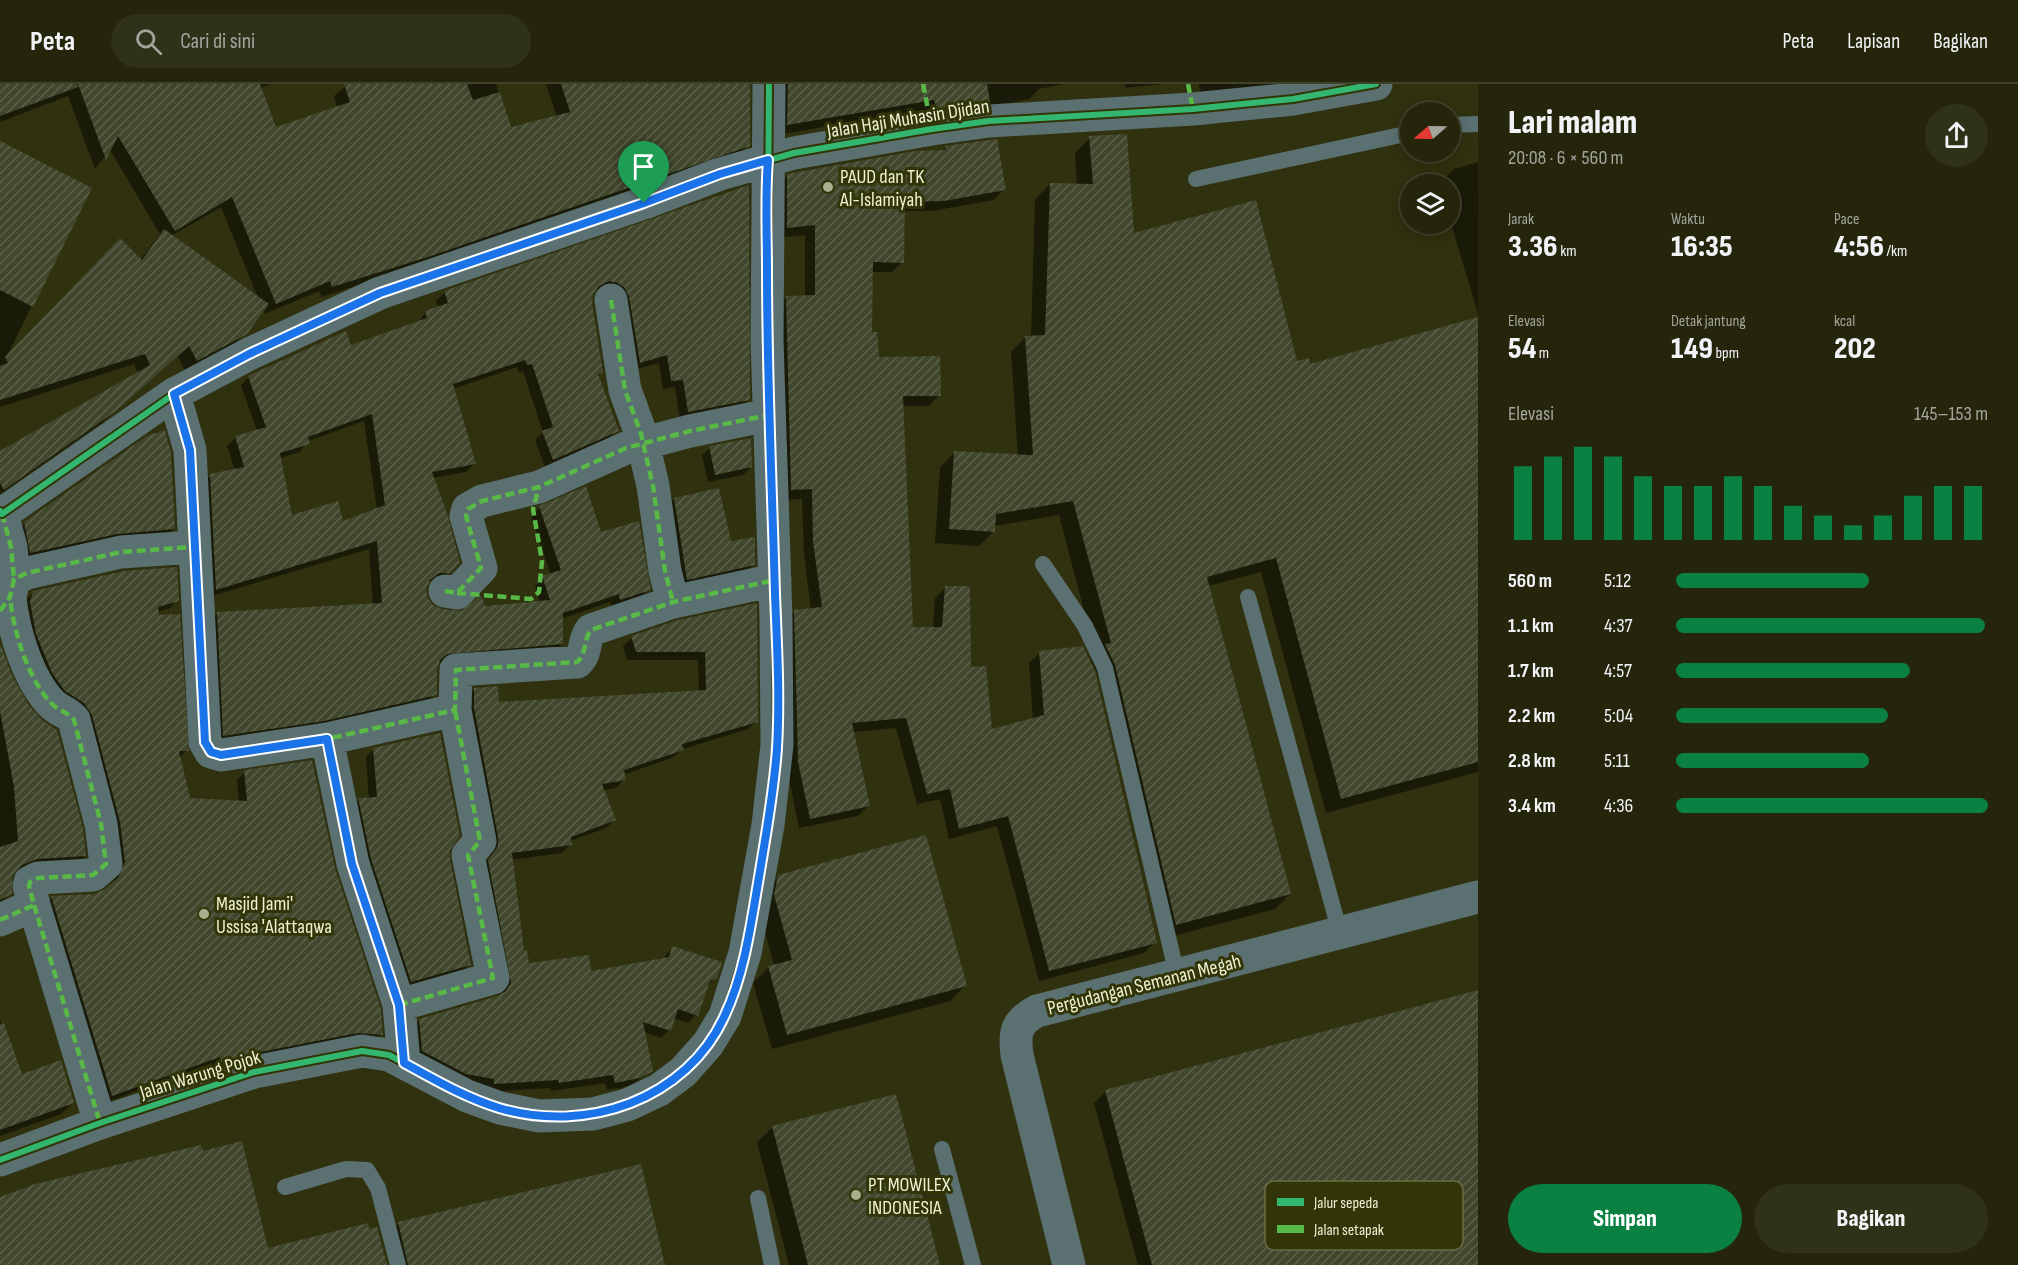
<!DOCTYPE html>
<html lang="id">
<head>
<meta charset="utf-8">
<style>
	:root { --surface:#24250b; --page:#303119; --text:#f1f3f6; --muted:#a3a59d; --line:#41422c; --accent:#0b8043 }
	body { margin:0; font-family:"Sofia Sans Condensed",sans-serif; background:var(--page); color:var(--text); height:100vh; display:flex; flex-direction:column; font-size:22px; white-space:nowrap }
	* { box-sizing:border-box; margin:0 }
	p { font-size:20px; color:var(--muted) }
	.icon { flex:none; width:33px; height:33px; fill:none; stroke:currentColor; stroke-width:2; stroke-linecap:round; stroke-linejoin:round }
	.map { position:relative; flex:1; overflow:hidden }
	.panel { display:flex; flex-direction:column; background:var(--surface); width:540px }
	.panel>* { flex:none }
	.needle { width:39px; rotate:250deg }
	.buttons { position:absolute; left:1400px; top:18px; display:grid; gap:12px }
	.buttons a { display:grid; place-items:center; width:60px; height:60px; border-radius:50%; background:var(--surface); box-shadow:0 3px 15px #0003,0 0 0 2px var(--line); font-size:30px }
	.pin { position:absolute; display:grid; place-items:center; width:51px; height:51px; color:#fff; margin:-62px -26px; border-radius:50% 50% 50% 0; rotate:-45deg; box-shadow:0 0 6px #0007 }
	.pin .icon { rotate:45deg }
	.round { display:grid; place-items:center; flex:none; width:63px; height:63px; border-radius:32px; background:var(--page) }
	.overview { display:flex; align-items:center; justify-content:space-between; height:102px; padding:0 30px }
	h1 { font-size:33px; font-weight:800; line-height:45px }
	.stats { display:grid; grid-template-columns:repeat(3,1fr); gap:9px; height:102px; padding:6px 30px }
	.stats div { display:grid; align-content:center }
	.stats b { font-size:30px; font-weight:800 }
	.stats small { font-size:16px; font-weight:400 }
	.stats p { font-size:16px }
	.chart { height:168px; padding:12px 30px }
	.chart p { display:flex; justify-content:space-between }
	.chart svg { width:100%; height:108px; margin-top:6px; stroke:var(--accent); stroke-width:6 }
	.button { display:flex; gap:12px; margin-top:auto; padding:12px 30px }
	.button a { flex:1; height:69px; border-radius:36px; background:var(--accent); color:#fff; font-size:24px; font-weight:800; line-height:69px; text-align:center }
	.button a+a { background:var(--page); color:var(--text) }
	ul { padding:0 30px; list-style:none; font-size:20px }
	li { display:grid; grid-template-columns:96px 72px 1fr; align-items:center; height:45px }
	li i { height:15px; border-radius:8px; background:var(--accent) }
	header { display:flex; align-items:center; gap:36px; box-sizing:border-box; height:84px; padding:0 30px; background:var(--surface); border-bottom:2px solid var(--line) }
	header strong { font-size:28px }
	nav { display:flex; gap:33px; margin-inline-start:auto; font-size:21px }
	.search { width:420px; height:54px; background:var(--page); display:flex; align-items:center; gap:15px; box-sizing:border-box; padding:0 21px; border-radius:33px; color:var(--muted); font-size:22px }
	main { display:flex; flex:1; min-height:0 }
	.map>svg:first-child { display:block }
	.shadow { fill:#0007; fill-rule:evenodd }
	.building { fill:url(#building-hatch); fill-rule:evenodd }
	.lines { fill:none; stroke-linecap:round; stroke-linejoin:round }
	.service { stroke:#5b7071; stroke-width:16 }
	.minor { stroke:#5b7071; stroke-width:33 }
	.quiet { stroke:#58b947; stroke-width:4.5; stroke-dasharray:9 4.5; stroke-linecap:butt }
	.cycleway-casing { stroke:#323507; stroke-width:10 }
	.cycleway { stroke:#33b770; stroke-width:6 }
	.route-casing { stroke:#fff; stroke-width:12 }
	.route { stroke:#1a73e8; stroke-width:8 }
	.poi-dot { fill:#abae8e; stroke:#323507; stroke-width:2 }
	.labels { text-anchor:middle; stroke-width:6; stroke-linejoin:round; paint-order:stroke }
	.street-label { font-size:20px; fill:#edf1d3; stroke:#323507 }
	.poi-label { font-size:20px; fill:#edf1d3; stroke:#323507; text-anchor:start }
	.key { fill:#323507; stroke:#6a6d44; stroke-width:1.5 }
	.key-label { font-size:16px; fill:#edf1d3 }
</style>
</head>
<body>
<header>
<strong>Peta</strong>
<div class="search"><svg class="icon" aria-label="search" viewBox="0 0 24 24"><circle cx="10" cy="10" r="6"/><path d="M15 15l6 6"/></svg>Cari di sini</div>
<nav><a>Peta</a><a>Lapisan</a><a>Bagikan</a></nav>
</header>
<main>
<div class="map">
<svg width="1478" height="1181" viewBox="0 0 1478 1181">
	<defs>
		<pattern id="building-hatch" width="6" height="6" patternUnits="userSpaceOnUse" patternTransform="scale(1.5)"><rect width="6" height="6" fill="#40472c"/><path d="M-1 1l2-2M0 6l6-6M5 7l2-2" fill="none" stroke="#5c624a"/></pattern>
	</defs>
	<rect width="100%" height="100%" fill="#30310f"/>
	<!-- shadow -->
	<path class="shadow" d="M0,0H271L260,4L275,44L337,24L334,12L348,0H496L510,45L557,33L546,0H749L748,61L737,73L419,182L321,213L319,207L264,230L263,226L234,261L185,287L178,272L103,338L0,410V369L138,290L134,280L0,323V59L90,104L7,272L140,176L160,150L110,66L95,85L68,12L0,38ZM221,123L258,214L171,152Z
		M772,0H1063L1039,5L1029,15L926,36L924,26L777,51Z
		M1125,0H1161L1126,4Z
		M1199,0H1313L1200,10Z
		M1090,54L1133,151L1296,279L1309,282L1478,234V688L1326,729L1261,488L1208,502L1290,810L1275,825L1162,855L1101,596L1091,576L1096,572L1059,431L994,442V447L979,462L935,459L940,383L955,368L1018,372L1011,268L1025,254L1031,253L1035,115L1050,100L1077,101L1075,69Z
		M946,63L1004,105L994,116L932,127H903V178L892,188H871L870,250L877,275L939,311L929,322H902L912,544H933L935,514L945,504L991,647L1033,635L1029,579L1040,569L1155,858L1144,869L1039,897L997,742L949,755L940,715L917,720L896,644L852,648L869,721L858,732L799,744L788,689L785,538L795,527L811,526L804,469L802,415L781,416L776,224L787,213H805V151L777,154V102L788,92L942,68Z
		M1478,78V230L1449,133V100H1439L1454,85Z
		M748,103L749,315L740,324L680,336L675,303L663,305L659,279L632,286L599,205L593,208L591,219L602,288L597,293L617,346L608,355L545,383L535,356L543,348L523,287L519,289L517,283L453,305L474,380L466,388L432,394L458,478L440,497H429L425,504L426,514L432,522L442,527L463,528L484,523L540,519L535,502L543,494L551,491L531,432L540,424L600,449L649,505L640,514L612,524L610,518L561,535L562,560L553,568L438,578L435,610L427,619L314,644L216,659L209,538L218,529L373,521L369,465L208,513L202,400L211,391L235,387L227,362L236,354L257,347L241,301L249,293L350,263L418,238L426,228L439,224L436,217L445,208ZM364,337L377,426L342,439L291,433L280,374L300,368L308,357Z
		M710,364L751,383L743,391L708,398L702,371Z
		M674,415L730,459L754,480L742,492L675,507L662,427Z
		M25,439L174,445L166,452L23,476L17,447Z
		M34,508L177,516L170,524L157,528L187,666L179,674L189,715L239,718L237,696L245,688L333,784L381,951L374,958L213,986L212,979L104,1019L44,821L52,814L95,811L112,801L118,787L34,571L26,516Z
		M755,521L757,637L748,645L683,665L674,673L623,691L624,695L616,704L603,706L614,736L606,744L570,757V761L562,769L511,776L522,868L528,881L590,888L663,875L672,864L716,893L707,902L696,931L688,939L673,934L669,946L661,954L644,948L651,987L630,1002L607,1006L605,999L551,1007L550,1004L486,1008L414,975L411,945L420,936L501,912L503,908L481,786L490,772L491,763L467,613L475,605L498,620L699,608L698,576H627L623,562L632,554Z
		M0,561L85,772L73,783L24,786L11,792L10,810L0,820Z
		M374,665L449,765L448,775L470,880L462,888L404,905L352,723L359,716L369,715L366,673Z
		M779,793L966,901L950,917L772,965L753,899L769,883L774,882L760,828L763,808Z
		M0,936L21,992L73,1019L61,1030L0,1052Z
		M1106,1007L1478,1181H1138L1094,1019Z
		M773,1043L939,1181H789L757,1058Z
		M398,1140L664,1181H391L384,1154Z"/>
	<!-- building -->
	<path class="building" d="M0,0H77L78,3L0,32Z
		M78,0H260L276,43L350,18L344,0H467L473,16L500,8L511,43L570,28L561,0H750V62L431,172L332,203L330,197L276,220L232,113L175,147L118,52L106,76Z
		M788,0H987L990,18L937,25L934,16L787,41Z
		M1127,50L1134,149L1256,116L1297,277L1309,274L1310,280L1478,233V678L1341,715L1276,474L1207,493L1291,810L1176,841L1115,581L1105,560L1111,559L1073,417L996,430L995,448L949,445L954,367L1033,371L1025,252L1045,251L1050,99L1093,100L1089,52Z
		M997,55L1006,106L944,117L905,118L904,179L873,178L872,248H877L879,273L940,272L941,312H903L913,543H942L945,502H970L971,583L986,582L992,645L1044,631L1039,567L1083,562L1095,587L1157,859L1049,887L1008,732L959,745L950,705L927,710L906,634L852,639L870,722L810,735L798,678L794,526L822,523L813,458L812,405L791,406L786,212L815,211V141L787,144V90L915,67L946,66L945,62Z
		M0,57L92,104L33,223L0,206Z
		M749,101L750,316L688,328L683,296L671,297L667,271L640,279L629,213L625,204L618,199L609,197L599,202L593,210L592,219L603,289L598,290L619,347L553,376L542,347L553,343L532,280L527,281L525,276L453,300L476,380L432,388L448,432L460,479L450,489H439L430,496L426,505L427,513L433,521L442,525L462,527L481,511L485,522L550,516L542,492L561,486L539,422L586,402L601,448L639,437L651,506L620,516L619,510L563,529V560L447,570L440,576L437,585V611L324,637L223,652L217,528L382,519L377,457L216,506L210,390L244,383L235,352L266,343L248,292L346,247L351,261L427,234L425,227L448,219L444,207ZM372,330L385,421L343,437L338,417L292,431L280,369L310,360L308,353Z
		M164,145L269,220L247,250L197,277L189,262L116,327L4,406L0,399V367L150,281L145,270L0,316V282L8,279L5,273L120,154L142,176Z
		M165,346L171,369L175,445L117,450L30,469L24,438L147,352Z
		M751,354L752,383L715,391L709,362Z
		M719,404L731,457L755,453V481L687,496L674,414Z
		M177,483L179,517L158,523L159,531L180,530L189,667H179L190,714L247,717L244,686L312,676L335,784L381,925L383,951L358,949L250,970L221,979L220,973L112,1012L51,812L95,810L105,805L118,794L125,778L120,738L92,631L84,619L65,607L52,589L36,550L30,518L33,507L124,487Z
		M757,519L758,638L682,660L684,666L624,686L626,696L602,700L616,736L571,753L572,761L512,769L524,867L527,866L529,879L589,871L591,887L669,873L672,862L722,878L717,894L710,897L698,932L678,925L671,947L643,938L653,987L640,994L615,999L613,991L559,999L558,996L494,1000V995L466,990L422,967L419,935L498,912L506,907L511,899L488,776L498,762V753L474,624V604L498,602L499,618L706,606L705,568H636L631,552L678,536Z
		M0,559L12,591L28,620L42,636L57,646L83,744L86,772L37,775L22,781L12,793V810L0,816V763L18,757L14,703L0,627Z
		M440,649L460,752L450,766V775L471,881L411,898L371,775L358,714L377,713L373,664Z
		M926,751L967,902L787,951L768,882L792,876L774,811L778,791Z
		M1478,906V1181H1152L1105,1006Z
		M4,939L22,990L61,976L74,1019L0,1046V940Z
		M896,1010L940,1181H808L772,1042Z
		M242,1057L268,1164L368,1139L369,1145L377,1143L387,1181H0V1113L35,1100L201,1061L203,1067Z
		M641,1080L665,1181H408L398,1138Z"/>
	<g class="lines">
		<!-- service -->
		<path class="service" d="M1449,41L1478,40
			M1196,95L1410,49
			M1043,480L1085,542L1105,584L1177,891
			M1248,513L1340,849
			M942,1065L973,1181
			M285,1103L346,1085L367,1086L378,1104L398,1181
			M758,1114L772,1181"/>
		<!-- minor -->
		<path class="minor" d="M611,216L625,306L641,350L653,402L665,487L673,518
			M174,310L190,366L205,658L211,668L221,671L327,655L455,626L456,586L577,578C587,570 583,556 591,546L673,518L775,496
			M0,427L2,430L174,310L249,270L380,209L644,119L720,90L794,69L932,45L989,37L1193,25L1293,15L1376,0
			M2,430L11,463L14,495
			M445,507L457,509L481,484L466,432L468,425L482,417L539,403L626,364L690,347L769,331
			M0,527L10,513L14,495L27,489L121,468L193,463
			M327,655L353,780L399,921L404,979
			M34,821L100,1039
			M0,836L34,821L29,802L30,798L38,794L93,791L106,780L101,740L74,636C68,628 59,627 52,620C28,596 13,546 10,513
			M399,921L493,894L468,771L480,757L455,626
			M0,1076L100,1039L254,988L362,967L389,971L467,1012L500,1024L539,1032L593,1030L627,1021L659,1006L683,988L708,960L725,932L745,869L768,741L777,661L776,535L767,257L769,0
			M1069,1181L1017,971C1014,949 1016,938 1037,927L1478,813"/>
		<!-- quiet -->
		<path class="quiet" d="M923,0L932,45
			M1188,0L1193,25
			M611,216L625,306L641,350L653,402L665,487L673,518
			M174,310L190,366L205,658L211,668L221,671L327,655L455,626L456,586L577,578C587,570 583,556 591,546L673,518L775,496
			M2,430L11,463L14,495
			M445,507L457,509L481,484L466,432L468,425L482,417L539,403L626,364L690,347L769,331
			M457,509L531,515L539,508L542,477L533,425L539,403
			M0,527L10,513L14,495L27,489L121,468L193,463
			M327,655L353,780L399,921L404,979
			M34,821L100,1039
			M0,836L34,821L29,802L30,798L38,794L93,791L106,780L101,740L74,636C68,628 59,627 52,620C28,596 13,546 10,513
			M399,921L493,894L468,771L480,757L455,626"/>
		<defs>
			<path id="cycleway" d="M0,427L2,430L174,310L249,270L380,209L644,119L720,90L794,69L932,45L989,37L1193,25L1293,15L1376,0
				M0,1076L100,1039L254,988L362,967L389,971L467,1012L500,1024L539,1032L593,1030L627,1021L659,1006L683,988L708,960L725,932L745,869L768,741L777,661L776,535L767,257L769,0"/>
		</defs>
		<!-- cycleway casing -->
		<use href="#cycleway" class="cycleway-casing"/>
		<!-- cycleway -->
		<use href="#cycleway" class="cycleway"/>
	</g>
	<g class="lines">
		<defs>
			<path id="route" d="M768,76C765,113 767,150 767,187C767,295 772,402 775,510C777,561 780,613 777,664C774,708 766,750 759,793C751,839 745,888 725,931C687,1016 586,1050 499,1024C466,1014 435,996 404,979L399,921L352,780L327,655L221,671L211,668L205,658L190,366L174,310L249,270L380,209L644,119L720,90Z"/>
		</defs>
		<!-- route casing -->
		<use href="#route" class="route-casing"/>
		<!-- route -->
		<use href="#route" class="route"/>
	</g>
	<!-- markers -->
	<g class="poi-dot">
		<circle cx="828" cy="103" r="6"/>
		<circle cx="204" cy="830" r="6"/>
		<circle cx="856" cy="1111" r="6"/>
	</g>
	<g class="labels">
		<!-- street labels -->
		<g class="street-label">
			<text transform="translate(908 34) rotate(-9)" y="7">Jalan Haji Muhasin Djidan</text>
			<text transform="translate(1144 900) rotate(-14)" y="7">Pergudangan Semanan Megah</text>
			<text transform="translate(200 990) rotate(-17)" y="7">Jalan Warung Pojok</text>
		</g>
		<!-- poi labels -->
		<g class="poi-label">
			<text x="840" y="99">PAUD dan TK<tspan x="840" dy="23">Al-Islamiyah</tspan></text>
			<text x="216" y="826">Masjid Jami'<tspan x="216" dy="23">Ussisa 'Alattaqwa</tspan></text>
			<text x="868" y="1107">PT MOWILEX<tspan x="868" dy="23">INDONESIA</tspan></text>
		</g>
	</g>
	<!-- legend -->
	<rect x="1265" y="1097" width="198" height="69" rx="9" class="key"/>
	<rect x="1277" y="1114" width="27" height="8" fill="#33b770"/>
	<rect x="1277" y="1141" width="27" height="8" fill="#58b947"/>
	<g class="key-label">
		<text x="1314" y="1124">Jalur sepeda</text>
		<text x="1314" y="1151">Jalan setapak</text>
	</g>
</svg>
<div class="buttons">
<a><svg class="needle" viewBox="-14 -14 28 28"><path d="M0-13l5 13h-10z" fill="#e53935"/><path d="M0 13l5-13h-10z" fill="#a3a59d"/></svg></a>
<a><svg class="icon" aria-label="layers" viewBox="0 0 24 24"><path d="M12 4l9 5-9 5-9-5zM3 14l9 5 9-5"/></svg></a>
</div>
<div class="pin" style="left:644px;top:119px;background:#1e9e55"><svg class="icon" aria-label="arrive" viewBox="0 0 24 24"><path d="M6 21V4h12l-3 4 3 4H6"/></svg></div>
</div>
<section class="panel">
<div class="overview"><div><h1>Lari malam</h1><p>20:08 · 6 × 560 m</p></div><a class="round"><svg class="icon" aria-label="share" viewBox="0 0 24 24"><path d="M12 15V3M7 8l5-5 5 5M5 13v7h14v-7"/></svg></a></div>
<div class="stats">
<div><p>Jarak</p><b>3.36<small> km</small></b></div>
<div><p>Waktu</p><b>16:35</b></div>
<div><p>Pace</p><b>4:56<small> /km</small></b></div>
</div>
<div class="stats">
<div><p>Elevasi</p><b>54<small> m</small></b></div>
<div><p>Detak jantung</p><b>149<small> bpm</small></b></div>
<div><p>kcal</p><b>202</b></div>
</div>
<div class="chart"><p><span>Elevasi</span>145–153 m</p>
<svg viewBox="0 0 160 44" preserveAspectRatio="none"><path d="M5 44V14M15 44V10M25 44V6M35 44V10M45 44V18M55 44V22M65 44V22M75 44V18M85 44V22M95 44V30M105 44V34M115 44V38M125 44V34M135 44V26M145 44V22M155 44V22"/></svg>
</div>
<ul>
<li><b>560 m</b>5:12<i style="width:62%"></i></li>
<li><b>1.1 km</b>4:37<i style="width:99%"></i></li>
<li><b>1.7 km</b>4:57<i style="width:75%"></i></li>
<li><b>2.2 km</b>5:04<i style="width:68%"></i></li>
<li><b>2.8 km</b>5:11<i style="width:62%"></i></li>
<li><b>3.4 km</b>4:36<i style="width:100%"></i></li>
</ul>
<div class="button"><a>Simpan</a><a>Bagikan</a></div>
</section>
</main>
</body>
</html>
